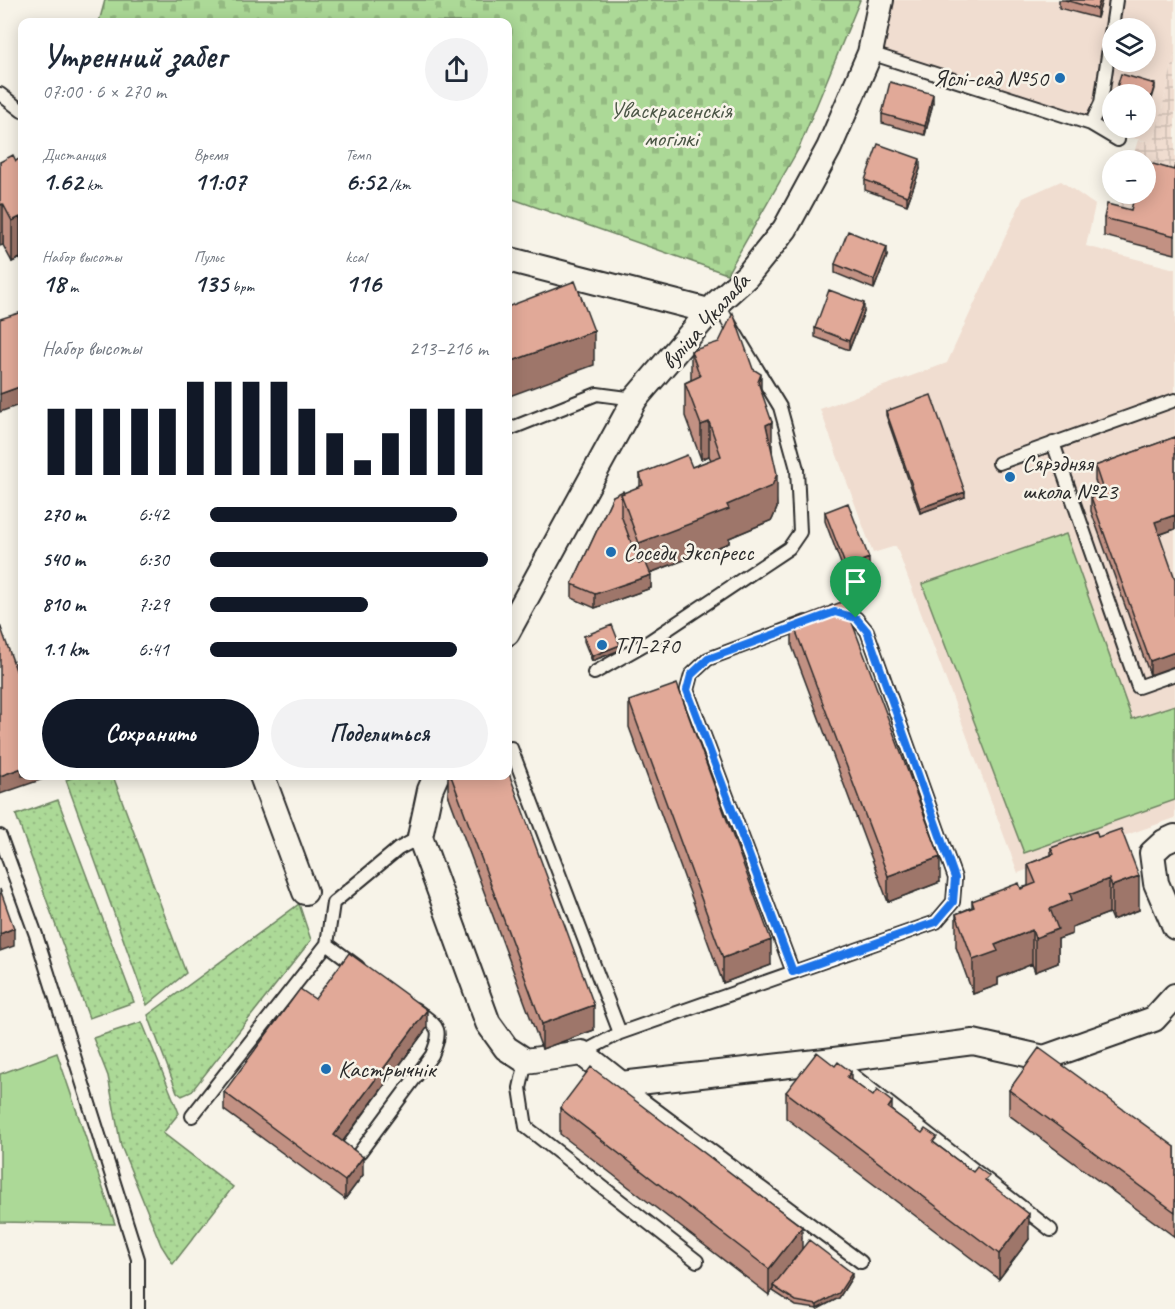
<!DOCTYPE html>
<html lang="ru">
<head>
<meta charset="utf-8">
<style>
	:root { --surface:#fff; --page:#f2f2f3; --text:#1f2937; --muted:#747a83; --accent:#111827 }
	body { margin:0; font-family:Caveat,sans-serif; background:var(--page); color:var(--text); height:100vh; display:flex; flex-direction:column; font-size:22px; white-space:nowrap }
	* { box-sizing:border-box; margin:0 }
	p { font-size:20px; color:var(--muted) }
	.icon { flex:none; width:33px; height:33px; fill:none; stroke:currentColor; stroke-width:2; stroke-linecap:round; stroke-linejoin:round }
	.map { position:relative; flex:1; overflow:hidden }
	.drawer { position:absolute; left:18px; top:18px; width:494px; height:762px; display:flex; flex-direction:column; background:var(--surface); border-radius:12px; box-shadow:0 3px 15px #0003 }
	.drawer>* { flex:none }
	.controls { position:absolute; left:1102px; top:18px; display:grid; gap:12px }
	.controls a { display:grid; place-items:center; width:54px; height:54px; border-radius:50%; background:var(--surface); box-shadow:0 3px 15px #0003; font-size:30px }
	.pin { position:absolute; display:grid; place-items:center; width:51px; height:51px; color:#fff; margin:-62px -26px; border-radius:50% 50% 50% 0; rotate:-45deg; box-shadow:0 0 6px #0007 }
	.pin .icon { rotate:45deg }
	.round { display:grid; place-items:center; flex:none; width:63px; height:63px; border-radius:32px; background:var(--page) }
	.head { display:flex; align-items:center; justify-content:space-between; height:102px; padding:0 24px }
	h1 { font-size:33px; font-weight:700; line-height:45px }
	.metrics { display:grid; grid-template-columns:repeat(3,1fr); gap:9px; height:102px; padding:6px 24px }
	.metrics div { display:grid; align-content:center }
	.metrics b { font-size:26px; font-weight:700 }
	.metrics small { font-size:16px; font-weight:400 }
	.metrics p { font-size:16px }
	.chart { height:168px; padding:12px 24px }
	.chart p { display:flex; justify-content:space-between }
	.chart svg { width:100%; height:108px; margin-top:6px; stroke:var(--accent); stroke-width:6 }
	.action { display:flex; gap:12px; margin-top:auto; padding:12px 24px }
	.action a { flex:1; height:69px; border-radius:36px; background:var(--accent); color:#fff; font-size:24px; font-weight:700; line-height:69px; text-align:center }
	.action a+a { background:var(--page); color:var(--text) }
	ul { padding:0 24px; list-style:none; font-size:20px }
	li { display:grid; grid-template-columns:96px 72px 1fr; align-items:center; height:45px }
	li i { height:15px; border-radius:8px; background:var(--accent) }
	.map>svg:first-child { display:block }
	.built { fill:#f0ddd0; fill-rule:evenodd }
	.industrial { fill:url(#industrial-grid) }
	.grass { fill:url(#grass-dots); stroke:#6c8261; stroke-width:1.5 }
	.cemetery { fill:url(#cemetery-stones); stroke:#6c8261; stroke-width:1.5 }
	.green { fill:#acd997; stroke:#6c8261; stroke-width:1.5 }
	.lines { fill:none; stroke-linecap:round; stroke-linejoin:round }
	.lane-casing { stroke:#2b2b2b; stroke-width:16 }
	.street-casing { stroke:#2b2b2b; stroke-width:28 }
	.lane { stroke:#f7f3e8; stroke-width:12 }
	.street { stroke:#f7f3e8; stroke-width:24 }
	.wall { fill:#c29183; stroke:#2b2b2b; stroke-width:1.5 }
	.shaded-wall { fill:#9e766a; stroke:#2b2b2b; stroke-width:1.5 }
	.building { fill:#e1a998; stroke:#2b2b2b; stroke-width:1.5 }
	.route-casing { stroke:#fff; stroke-width:12 }
	.route { stroke:#1a73e8; stroke-width:8 }
	.poi-dot { fill:#1f6fb2; stroke:#f7f3e8; stroke-width:2 }
	.labels { text-anchor:middle; stroke-width:5; stroke-linejoin:round; paint-order:stroke }
	.poi-label { font-size:24px; fill:#2b2b2b; stroke:#f7f3e8; text-anchor:start }
	.park-label { font-size:24px; fill:#4b5646; stroke:#f7f3e8 }
	.street-label { font-size:24px; fill:#2b2b2b; stroke:#f7f3e8 }
</style>
</head>
<body>
<div class="map">
<svg width="1175" height="1309" viewBox="0 0 1175 1309">
	<defs>
		<pattern id="industrial-grid" width="8" height="8" patternUnits="userSpaceOnUse" patternTransform="scale(1.5)"><rect width="8" height="8" fill="#f0ddd0"/><path d="M0 4h8M4 0v8" fill="none" stroke="#cebeb3"/></pattern>
		<pattern id="grass-dots" width="8" height="8" patternUnits="userSpaceOnUse" patternTransform="scale(1.5)"><rect width="8" height="8" fill="#acd997"/><path d="M2 2h.1M6 6h.1" fill="none" stroke="#94ba82" stroke-width="1.8" stroke-linecap="round"/></pattern>
		<pattern id="cemetery-stones" width="16" height="16" patternUnits="userSpaceOnUse" patternTransform="scale(1.5)"><rect width="16" height="16" fill="#acd997"/><path d="M2 7V4a2 2 0 0 1 4 0v3zM10 15v-3a2 2 0 0 1 4 0v3z" fill="#94ba82"/></pattern>
	</defs>
	<rect width="100%" height="100%" fill="#f7f3e8"/>
	<filter id="ink" filterUnits="userSpaceOnUse"><feTurbulence type="fractalNoise" baseFrequency=".0167" numOctaves="2"/><feDisplacementMap in="SourceGraphic" scale="12" xChannelSelector="R" yChannelSelector="G"/><feConvolveMatrix kernelMatrix="1 2 1 2 8 2 1 2 1" color-interpolation-filters="sRGB"/></filter>
	<g filter="url(#ink)">
		<!-- built -->
		<path class="built" d="M893,0H1175V53L1154,143L1112,133L882,56ZM1113,28H1146V62H1113ZM1113,94H1146V128H1113Z
			M1061,181L1095,205L1086,246L1175,269V818L1018,873L896,546L873,553L820,409L947,363L1023,198Z"/>
		<!-- industrial -->
		<path class="industrial" d="M1175,53V254L1104,236L1107,222L1117,210L1122,194H1146V160H1132L1138,140L1154,142Z"/>
		<!-- grass -->
		<path class="grass" d="M77,776H113L186,973L147,1005L66,780Z
			M58,800L134,1002L89,1018L16,815Z
			M299,904L311,940L191,1092L182,1096L177,1092L148,1015Z
			M142,1022L179,1113L163,1133L233,1187L173,1264L161,1245L121,1146L108,1076L93,1038Z"/>
		<!-- cemetery -->
		<path class="cemetery" d="M105,0H860L799,148L727,274L507,197V22H99Z"/>
		<!-- green -->
		<path class="green" d="M1066,534L1132,719L1175,705V800L1024,853L922,584Z
			M57,1053L115,1224L0,1222V1074Z"/>
		<g class="lines">
			<defs>
				<path id="lane" d="M870,53L1091,124L1118,140
					M0,94L22,111
					M1091,124L1101,103L1116,0
					M507,430L597,394L635,399
					M1053,443L1138,687L1175,674
					M999,463L1175,400
					M594,673L650,641L789,548L800,532L797,469L780,407L717,303
					M511,748L620,1033
					M0,836L36,935L138,1259V1309
					M327,944L333,903L398,849L420,837
					M793,972L687,690L691,675L708,659L806,622
					M582,1053L620,1033L936,922L953,902L955,878L867,631L856,618L834,612
					M526,1061L520,1088L526,1127L697,1261
					M840,1065L1051,1230
					M624,1086L861,1262
					M192,1116L327,944L358,967
					M360,1152L432,1055C444,1027 437,1026 415,1009"/>
				<path id="street" d="M507,259L709,311
					M507,633L635,399L717,303L747,276L785,229L829,148L870,53L881,0
					M262,776L305,892
					M436,776L430,790L420,837L488,1023L506,1048L526,1061L582,1053L621,1084L834,1060L973,1042L1044,1058L1154,1019L1175,996
					M1175,837L1164,842L1152,853L1156,883L1175,927"/>
			</defs>
			<!-- lane casing -->
			<use href="#lane" class="lane-casing"/>
			<!-- street casing -->
			<use href="#street" class="street-casing"/>
			<!-- lane -->
			<use href="#lane" class="lane"/>
			<!-- street -->
			<use href="#street" class="street"/>
		</g>
		<!-- wall -->
		<path class="wall" d="M1059,0H1102L1097,18L1059,8Z
			M933,103L925,135L882,123V114Z
			M22,157V263L20,258L12,262L3,245L0,162L16,161Z
			M1175,165V254L1104,236V218L1131,210L1174,170Z
			M920,169L907,205L865,190V180Z
			M887,256L874,289L835,273V264Z
			M864,312L849,350L815,337V328Z
			M691,351L761,390L772,451L777,508L772,520L729,538V543L650,573L651,588L595,608L572,598V584L613,496L624,493L640,487V474L692,467L711,460L709,456L701,459L685,416V383L691,380Z
			M886,411L965,497L920,513L886,415Z
			M1175,437V529L1159,535L1150,675L1091,511V497L1100,494L1095,480V466Z
			M825,512L869,568L846,577L825,521Z
			M792,621L940,882L888,902L792,646Z
			M584,636L620,650L592,661L584,641Z
			M629,701L771,965L723,983L629,727Z
			M448,776H507L594,1030L542,1049L448,794Z
			M1098,837L1139,910L1112,920L1109,913L1072,927V934L1058,939V963L1035,972L1032,964L998,978V985L973,994L956,947V914L972,907V901L1028,886V864L1051,855V848Z
			M315,999L427,1028L343,1142L363,1175L345,1199L224,1110V1092Z
			M835,1066L851,1080L973,1172L989,1183L1029,1239L999,1279L786,1118V1092Z
			M1009,1090L1175,1147V1237L1009,1115Z
			M560,1108L802,1250L852,1277L839,1298L818,1309L796,1306L773,1291V1289L769,1295L560,1134Z"/>
		<!-- shaded-wall -->
		<path class="shaded-wall" d="M1100,0H1102L1097,18V9Z
			M1155,84V89L1146,118V114Z
			M933,94V103L925,135V126Z
			M920,159V169L907,205V196Z
			M3,204V245L0,246V205Z
			M20,217V258L12,262V221Z
			M887,247V256L874,289V280Z
			M864,303V312L849,350V341Z
			M594,331V365L507,397V363Z
			M761,374V408L758,382Z
			M22,386V404L0,412V394Z
			M709,422V456L701,459V425Z
			M772,422V456L766,425Z
			M777,474V508L772,520L729,538V543L639,577V543L727,505Z
			M965,492V497L920,513V508Z
			M1175,515V529L1155,536V522Z
			M869,558V568L846,577V567Z
			M651,575V588L595,608V594Z
			M620,645V650L592,661V656Z
			M1175,652V666L1150,675V661Z
			M22,768V776H49V777L0,794V776Z
			M940,857V882L888,902V876Z
			M1139,876V910L1112,920V886Z
			M1109,879V913L1072,927V934L1058,939V963L1035,972V938L1050,909L1070,894Z
			M14,928V946L0,951V934Z
			M1032,930V964L998,978V985L973,994V960L995,945Z
			M771,940V965L723,983V958Z
			M594,1005V1030L542,1049V1024Z
			M427,1010V1028L334,1153V1135Z
			M851,1072V1097L847,1077Z
			M892,1102V1127L888,1108Z
			M363,1157V1175L345,1199V1181Z
			M1029,1214V1239L999,1279V1254Z
			M802,1227V1252L773,1286V1289L769,1295V1269Z
			M852,1273V1277L839,1298L817,1309V1305Z"/>
		<!-- building -->
		<path class="building" d="M1065,0H1100L1097,9Z
			M1121,74L1155,84L1146,114V94H1115Z
			M890,82L933,94L925,126L882,114Z
			M878,144L920,159L907,196L865,180Z
			M13,155L16,161L22,157V222L20,217L12,221L3,204L0,205V162Z
			M1146,162L1174,170L1175,165V236L1104,218L1107,204L1131,210L1135,194H1146Z
			M848,231L887,247L874,280L835,264Z
			M575,281L594,331L507,363V307Z
			M829,290L864,303L849,341L815,328Z
			M22,312V386L0,394V319Z
			M733,313L753,369L761,374L758,382L772,422L766,425L777,474L772,486L727,505L729,509L639,543L621,494L643,485L640,474L687,455L692,467L721,456L709,422L701,425L685,383L700,376L691,351L719,342Z
			M931,395L965,492L920,508L886,411Z
			M1175,437V515L1155,522L1175,579V652L1150,661L1091,497L1104,493L1095,466Z
			M623,491L624,493L621,494V515L639,564L645,561L651,575L595,594L572,584L613,496Z
			M848,503L869,558L846,567L825,512Z
			M844,601L940,857L888,876L792,621Z
			M0,625L22,687V768L0,776Z
			M612,625L620,645L592,656L584,636Z
			M677,684L771,940L723,958L629,701Z
			M507,768L594,1005L542,1024L451,776H507Z
			M1121,829L1139,876L1112,886L1109,879L1070,894L1072,900L1050,909L1058,929L1035,938L1032,930L995,945L998,951L973,960L956,914L974,907L972,901L1019,883L1021,889L1036,883L1028,864L1054,854L1051,848L1096,831L1098,837Z
			M0,889L14,928L0,934Z
			M349,953L427,1010L334,1135L363,1157L345,1181L224,1092L300,989L315,999Z
			M1039,1048L1175,1147V1212L1009,1090Z
			M817,1052L835,1066L838,1062L851,1072L847,1077L873,1096L877,1090L892,1102L888,1108L922,1133L925,1129L937,1137L933,1142L973,1172L977,1167L989,1176L985,1180L1029,1214L999,1254L786,1092Z
			M591,1067L802,1227L769,1269L560,1108Z
			M809,1240L852,1273L839,1293L817,1305L796,1301L773,1286Z"/>
	</g>
	<g class="lines" filter="url(#ink)">
		<defs>
			<path id="route" d="M835,612L856,618L867,631L955,878L953,902L936,922L793,972L687,690L691,675L708,659Z"/>
		</defs>
		<!-- route casing -->
		<use href="#route" class="route-casing"/>
		<!-- route -->
		<use href="#route" class="route"/>
	</g>
	<!-- markers -->
	<g class="poi-dot">
		<circle cx="1060" cy="78" r="6"/>
		<circle cx="1010" cy="477" r="6"/>
		<circle cx="611" cy="552" r="6"/>
		<circle cx="602" cy="645" r="6"/>
		<circle cx="326" cy="1069" r="6"/>
	</g>
	<g class="labels">
		<!-- poi labels -->
		<g class="poi-label">
			<text x="1048" y="86" text-anchor="end">Яслі-сад №50</text>
			<text x="1022" y="471">Сярэдняя<tspan x="1022" dy="28">школа №23</tspan></text>
			<text x="623" y="560">Соседи Экспресс</text>
			<text x="614" y="653">ТП-270</text>
			<text x="338" y="1077">Кастрычнік</text>
		</g>
		<!-- park labels -->
		<g class="park-label">
			<text x="671" y="118">Уваскрасенскія<tspan x="671" dy="28">могілкі</tspan></text>
		</g>
		<!-- street labels -->
		<g class="street-label">
			<text transform="translate(705 321) rotate(-48)" y="8">вуліца Чкалава</text>
		</g>
	</g>
</svg>
<div class="controls">
<a><svg class="icon" aria-label="layers" viewBox="0 0 24 24"><path d="M12 4l9 5-9 5-9-5zM3 14l9 5 9-5"/></svg></a>
<a>+</a>
<a>−</a>
</div>
<div class="pin" style="left:856px;top:618px;background:#1e9e55"><svg class="icon" aria-label="arrive" viewBox="0 0 24 24"><path d="M6 21V4h12l-3 4 3 4H6"/></svg></div>
<section class="drawer">
<div class="head"><div><h1>Утренний забег</h1><p>07:00 · 6 × 270 m</p></div><a class="round"><svg class="icon" aria-label="share" viewBox="0 0 24 24"><path d="M12 15V3M7 8l5-5 5 5M5 13v7h14v-7"/></svg></a></div>
<div class="metrics">
<div><p>Дистанция</p><b>1.62<small> km</small></b></div>
<div><p>Время</p><b>11:07</b></div>
<div><p>Темп</p><b>6:52<small> /km</small></b></div>
</div>
<div class="metrics">
<div><p>Набор высоты</p><b>18<small> m</small></b></div>
<div><p>Пульс</p><b>135<small> bpm</small></b></div>
<div><p>kcal</p><b>116</b></div>
</div>
<div class="chart"><p><span>Набор высоты</span>213–216 m</p>
<svg viewBox="0 0 160 44" preserveAspectRatio="none"><path d="M5 44V17M15 44V17M25 44V17M35 44V17M45 44V17M55 44V6M65 44V6M75 44V6M85 44V6M95 44V17M105 44V27M115 44V38M125 44V27M135 44V17M145 44V17M155 44V17"/></svg>
</div>
<ul>
<li><b>270 m</b>6:42<i style="width:89%"></i></li>
<li><b>540 m</b>6:30<i style="width:100%"></i></li>
<li><b>810 m</b>7:29<i style="width:57%"></i></li>
<li><b>1.1 km</b>6:41<i style="width:89%"></i></li>
</ul>
<div class="action"><a>Сохранить</a><a>Поделиться</a></div>
</section>
</div>
</body>
</html>
